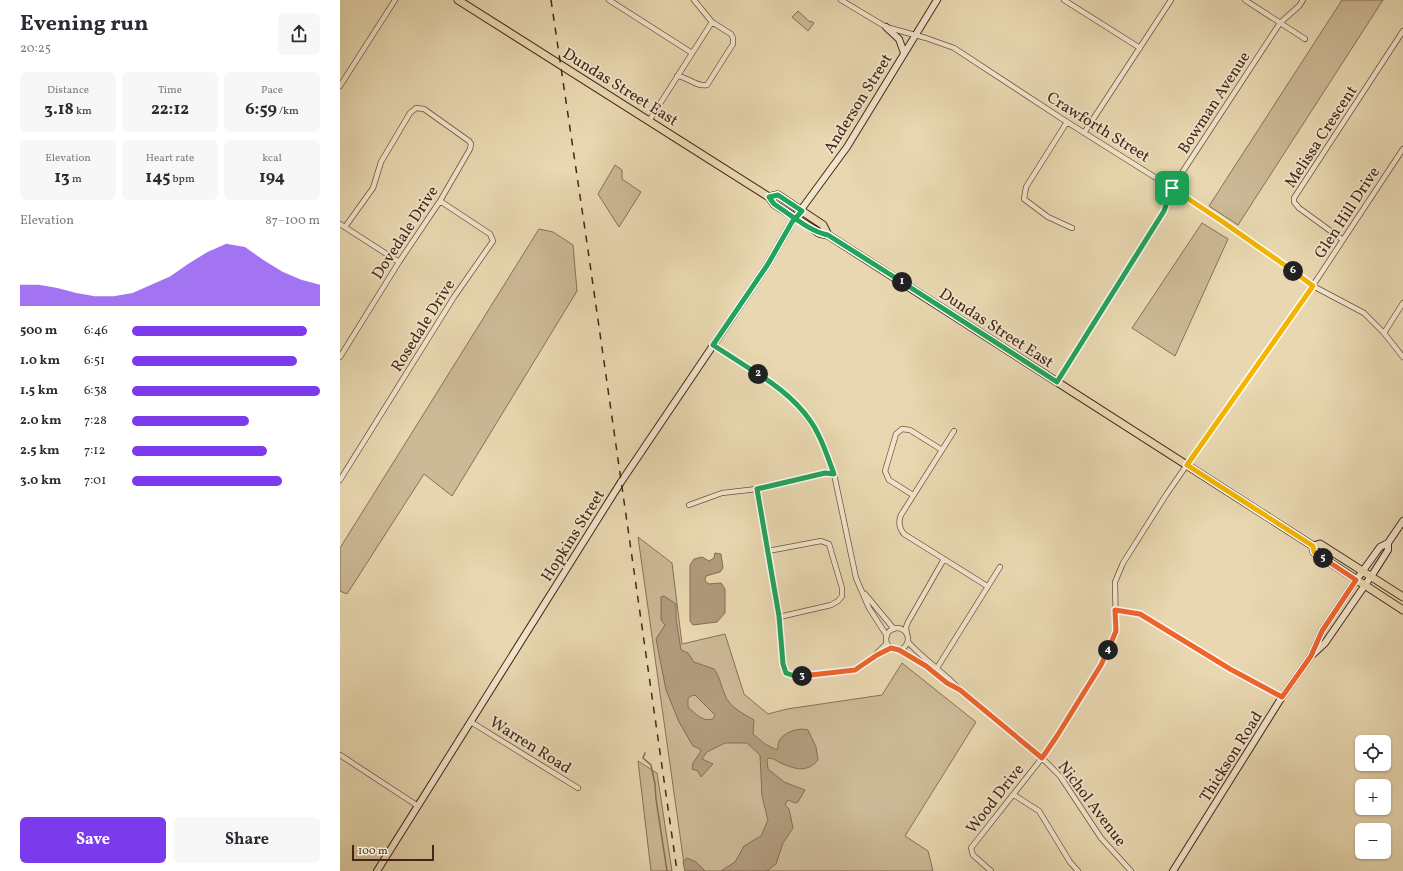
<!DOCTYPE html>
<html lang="en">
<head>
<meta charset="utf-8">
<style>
	:root { --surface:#fff; --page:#f7f7f7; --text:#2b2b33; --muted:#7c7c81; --accent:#7c3aed }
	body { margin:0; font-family:Vollkorn,serif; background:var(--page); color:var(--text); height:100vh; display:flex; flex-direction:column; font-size:15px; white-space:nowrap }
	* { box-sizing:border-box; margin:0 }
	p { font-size:13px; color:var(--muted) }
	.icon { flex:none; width:22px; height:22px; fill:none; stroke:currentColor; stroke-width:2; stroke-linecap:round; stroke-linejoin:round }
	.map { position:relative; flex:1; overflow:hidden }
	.panel { display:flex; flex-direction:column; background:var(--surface); width:340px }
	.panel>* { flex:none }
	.buttons { position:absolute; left:1015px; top:735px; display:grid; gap:8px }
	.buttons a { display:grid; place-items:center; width:36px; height:36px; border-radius:6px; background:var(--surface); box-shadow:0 1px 3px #0004; font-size:20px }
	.scale { position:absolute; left:12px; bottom:10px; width:82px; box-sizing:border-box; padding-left:4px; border:2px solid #452618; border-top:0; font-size:11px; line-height:14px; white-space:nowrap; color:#452618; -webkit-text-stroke:3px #f0e5cc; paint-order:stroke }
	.pin { position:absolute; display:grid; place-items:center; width:34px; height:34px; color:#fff; margin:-17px; border-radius:8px; box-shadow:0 2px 6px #0006 }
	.km { position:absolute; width:20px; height:20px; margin:-10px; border-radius:50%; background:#222; color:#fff; font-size:11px; line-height:20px; text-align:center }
	.round { display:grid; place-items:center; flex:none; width:42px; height:42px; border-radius:6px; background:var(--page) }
	.headline { display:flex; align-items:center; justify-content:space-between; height:68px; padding:0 20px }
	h1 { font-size:22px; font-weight:700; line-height:30px }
	.stats { display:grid; grid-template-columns:repeat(3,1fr); gap:6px; height:68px; padding:4px 20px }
	.stats div { display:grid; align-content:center; border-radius:6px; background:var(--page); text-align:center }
	.stats b { font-size:17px; font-weight:700 }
	.stats small { font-size:11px; font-weight:400 }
	.stats p { font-size:11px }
	.chart { height:112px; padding:8px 20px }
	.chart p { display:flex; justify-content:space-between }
	.chart svg { width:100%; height:72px; margin-top:4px; fill:var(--accent); opacity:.7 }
	.primary-button { display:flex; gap:8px; margin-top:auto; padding:8px 20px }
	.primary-button a { flex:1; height:46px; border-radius:6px; background:var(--accent); color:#fff; font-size:16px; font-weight:700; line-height:46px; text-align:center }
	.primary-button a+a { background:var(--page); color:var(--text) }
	ul { padding:0 20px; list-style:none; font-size:13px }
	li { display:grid; grid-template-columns:64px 48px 1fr; align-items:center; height:30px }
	li i { height:10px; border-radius:5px; background:var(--accent) }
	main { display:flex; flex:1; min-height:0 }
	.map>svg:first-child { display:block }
	.green { fill:#ccb996; stroke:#887057 }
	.water { fill:#b19b7c; stroke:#866c54; fill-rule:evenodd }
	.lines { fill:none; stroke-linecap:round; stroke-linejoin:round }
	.stream { stroke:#866c54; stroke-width:1.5 }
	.street-casing { stroke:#6e523e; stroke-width:6 }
	.secondary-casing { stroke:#452618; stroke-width:8 }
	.primary-casing { stroke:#452618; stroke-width:9 }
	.street { stroke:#f0e5cc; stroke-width:4.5 }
	.secondary { stroke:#f0e5cc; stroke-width:6 }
	.primary { stroke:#e8d7b0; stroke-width:7 }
	.rail { stroke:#452618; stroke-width:1.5; stroke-dasharray:7 7; stroke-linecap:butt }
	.split-1-casing { stroke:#fff; stroke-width:8 }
	.split-2-casing { stroke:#fff; stroke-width:8 }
	.split-3-casing { stroke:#fff; stroke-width:8 }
	.split-4-casing { stroke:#fff; stroke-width:8 }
	.split-5-casing { stroke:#fff; stroke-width:8 }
	.split-6-casing { stroke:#fff; stroke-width:8 }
	.split-7-casing { stroke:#fff; stroke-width:8 }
	.split-1 { stroke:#22a559; stroke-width:5 }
	.split-2 { stroke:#22a559; stroke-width:5 }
	.split-3 { stroke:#22a559; stroke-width:5 }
	.split-4 { stroke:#f0652b; stroke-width:5 }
	.split-5 { stroke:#f0652b; stroke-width:5 }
	.split-6 { stroke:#f5b400; stroke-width:5 }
	.split-7 { stroke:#f5b400; stroke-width:5 }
	.labels { text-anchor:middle; stroke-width:3.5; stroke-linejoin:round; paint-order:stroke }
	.street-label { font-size:16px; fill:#452618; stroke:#f0e5cc }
</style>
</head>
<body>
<main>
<section class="panel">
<div class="headline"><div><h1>Evening run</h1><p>20:25</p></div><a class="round"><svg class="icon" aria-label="share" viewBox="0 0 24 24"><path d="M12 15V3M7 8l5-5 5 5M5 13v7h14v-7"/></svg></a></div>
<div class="stats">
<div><p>Distance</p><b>3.18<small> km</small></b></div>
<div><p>Time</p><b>22:12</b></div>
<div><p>Pace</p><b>6:59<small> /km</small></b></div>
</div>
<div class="stats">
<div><p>Elevation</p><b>13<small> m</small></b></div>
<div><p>Heart rate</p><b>145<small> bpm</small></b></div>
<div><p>kcal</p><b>194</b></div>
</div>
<div class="chart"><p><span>Elevation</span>87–100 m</p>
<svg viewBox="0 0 160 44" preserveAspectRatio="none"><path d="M0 44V31L10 31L20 33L30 36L40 38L50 38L60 36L70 31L80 26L90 18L100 11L110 6L120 8L130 16L140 23L150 28L160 31V44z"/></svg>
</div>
<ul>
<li><b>500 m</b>6:46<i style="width:93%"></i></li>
<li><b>1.0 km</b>6:51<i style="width:88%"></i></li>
<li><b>1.5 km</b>6:38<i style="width:100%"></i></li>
<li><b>2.0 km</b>7:28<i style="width:62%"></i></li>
<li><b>2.5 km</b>7:12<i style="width:72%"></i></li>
<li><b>3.0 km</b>7:01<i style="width:80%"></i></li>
</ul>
<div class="primary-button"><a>Save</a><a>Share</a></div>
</section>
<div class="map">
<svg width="1063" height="871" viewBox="0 0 1063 871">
	<rect width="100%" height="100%" fill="#e8d7b0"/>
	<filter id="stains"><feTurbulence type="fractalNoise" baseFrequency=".005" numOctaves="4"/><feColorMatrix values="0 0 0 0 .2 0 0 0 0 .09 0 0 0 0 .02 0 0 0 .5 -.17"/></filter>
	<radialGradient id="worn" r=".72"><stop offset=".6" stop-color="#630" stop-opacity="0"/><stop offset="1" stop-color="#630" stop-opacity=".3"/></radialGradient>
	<!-- green -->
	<path class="green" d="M1002,0H1043L898,225L869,206Z
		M458,11L470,22L471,21L474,23L468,31L452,17Z
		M275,165L282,170V179L301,192L279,227L258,194Z
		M862,223L888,239L835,356L792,328Z
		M199,229L213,232L233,245L237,291L112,496L84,474L7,594L0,591V548Z
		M298,537L332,563L342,644L385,634L404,694L428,714L447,709L542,695L562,663L636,722L565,836L588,851L593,871H345Z
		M298,761L317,773L332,871H311Z"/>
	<!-- water -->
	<path class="water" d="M375,553L381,554L383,568L380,572L366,576L365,581L369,584L381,583L385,589V613L377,622L353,625L350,621V565L354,559L362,557L369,561L374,558Z
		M324,596L336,604V618L341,650L348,653L354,662L374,669C380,677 381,686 385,695C389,707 404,714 414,720L413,734L425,744L437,750C438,748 438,743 439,741C444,732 459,727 468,730L476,747L478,760C468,772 457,770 443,764C437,762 436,759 429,758L427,760L428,769L444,782L465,790L458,802L455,803L448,800L445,805L449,809L453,828L443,843L436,864L427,871H381L395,862L404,846L421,836L428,820L422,796L420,755L407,743H385L367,752L362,759L373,764L361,777L358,771L352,769L353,763L361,751L358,748L353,746L339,722L326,690L316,639L325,625L321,620V597ZM355,695L375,715L373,719C362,722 356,714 348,707V698L351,696Z
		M347,858L356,862L365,871H345L343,862Z"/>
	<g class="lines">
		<!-- stream -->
		<path class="stream" d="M305,753L303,758L311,765L315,784L316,799L327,871"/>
		<defs>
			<path id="street" d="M269,0L352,53
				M501,0L546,27L586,38L614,48L727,122L832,188L883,222L973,286L1024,313L1044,333L1063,357
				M724,0L800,48
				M905,0L965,39
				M337,76C348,77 356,87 367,85L393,44V38L391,34L372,22
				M0,86L55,0
				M309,121L372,22L354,0
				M727,122L686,187L684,199L708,217L732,228
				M744,133L831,0
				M0,224L59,262
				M1003,240L959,208L954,202V198L1063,31
				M1044,333L1063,303
				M373,345L427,380L449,396L465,415L479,435L494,474L516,578L529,608L547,636
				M0,357L59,262L100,201L130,149L131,144L129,141L84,109L76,108L70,113L41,162L33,188L5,227
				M717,382L824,211L832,188L940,23L959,6L963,0
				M614,431L561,515C558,522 559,528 564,534L647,586
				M0,480L114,297L153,241L150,234L100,201
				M417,489L439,617L443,664L446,673L457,677L515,670L537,655L551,648
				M573,495L549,480L545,471L556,434L562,429L570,430L602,450
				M349,505L382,493L417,489L485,473L494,474
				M428,551L481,541L489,544L502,588V596L498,601L491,605L439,617
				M525,594L554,629
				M775,610L800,614L890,669L942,697
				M546 639a11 11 0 1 1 22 0a11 11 0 1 1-22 0Z
				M567,635L566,627L568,622L604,559
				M568,642C584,660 604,672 620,690L702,758L720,776L761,838L791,871
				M559,650L586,666L607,683L617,688
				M535,655L547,643
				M597,668L660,567
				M131,722L238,788
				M0,755L78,806
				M674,795L699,811L730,862L738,871
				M651,871L633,855L631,848L702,758L717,736L761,665L776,631L775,582L783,563L826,495L875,424L962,302L1063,149"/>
			<path id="secondary" d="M546,27L559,39L564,53
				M972,654L982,631L1012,586L1040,547L1048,543
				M37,871L281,482L428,264L452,222L507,147L597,0
				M833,871L942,697L971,656L985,643L1034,572L1048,550V543L1063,521"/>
			<path id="primary" d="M118,0L429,197L434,204L479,233L488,235L973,546L974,552L1063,610
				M429,197L438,195L483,225L488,235
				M973,546L980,544L1063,597"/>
		</defs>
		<!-- street casing -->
		<use href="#street" class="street-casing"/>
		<!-- secondary casing -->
		<use href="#secondary" class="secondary-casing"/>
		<!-- primary casing -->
		<use href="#primary" class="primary-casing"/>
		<!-- street -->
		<use href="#street" class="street"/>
		<!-- secondary -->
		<use href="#secondary" class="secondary"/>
		<!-- primary -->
		<use href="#primary" class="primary"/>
		<!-- rail -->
		<path class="rail" d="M211,0L248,250L337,871"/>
	</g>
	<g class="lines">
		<defs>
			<path id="split-1" d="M562,282L717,382L824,211L832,188"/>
			<path id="split-2" d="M418,374L373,345L428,264L452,222L462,211L438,195L429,197L434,204L437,206C452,216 471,232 488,235L562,282"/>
			<path id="split-3" d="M418,374C442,389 467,410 479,436C485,448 489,461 494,474L485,473L417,489L439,616L443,664L446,673L457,677L462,676"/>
			<path id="split-4" d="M462,676L515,670L537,655L551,648L559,650L586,666L607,683L620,690L702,758L717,736L761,665L768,650"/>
			<path id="split-5" d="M768,650L776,631L775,610L800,614L890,669L942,697L971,656L982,631L1016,580L983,558"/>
			<path id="split-6" d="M953,271L973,286L847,465L973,546L974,552L983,558"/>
			<path id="split-7" d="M832,188L883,222L953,271"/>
		</defs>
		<!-- split-1 casing -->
		<use href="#split-1" class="split-1-casing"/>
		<!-- split-2 casing -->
		<use href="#split-2" class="split-2-casing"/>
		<!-- split-3 casing -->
		<use href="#split-3" class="split-3-casing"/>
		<!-- split-4 casing -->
		<use href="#split-4" class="split-4-casing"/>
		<!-- split-5 casing -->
		<use href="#split-5" class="split-5-casing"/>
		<!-- split-6 casing -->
		<use href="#split-6" class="split-6-casing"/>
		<!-- split-7 casing -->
		<use href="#split-7" class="split-7-casing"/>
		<!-- split-1 -->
		<use href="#split-1" class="split-1"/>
		<!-- split-2 -->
		<use href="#split-2" class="split-2"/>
		<!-- split-3 -->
		<use href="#split-3" class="split-3"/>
		<!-- split-4 -->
		<use href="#split-4" class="split-4"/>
		<!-- split-5 -->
		<use href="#split-5" class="split-5"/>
		<!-- split-6 -->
		<use href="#split-6" class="split-6"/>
		<!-- split-7 -->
		<use href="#split-7" class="split-7"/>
	</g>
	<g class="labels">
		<!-- street labels -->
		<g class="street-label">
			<text transform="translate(281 86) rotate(32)" y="6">Dundas Street East</text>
			<text transform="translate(873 102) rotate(-57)" y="6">Bowman Avenue</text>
			<text transform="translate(517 103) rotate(-58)" y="6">Anderson Street</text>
			<text transform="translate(759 126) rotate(32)" y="6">Crawforth Street</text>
			<text transform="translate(980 136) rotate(-57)" y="6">Melissa Crescent</text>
			<text transform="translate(1006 212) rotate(-57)" y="6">Glen Hill Drive</text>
			<text transform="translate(64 232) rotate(-57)" y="6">Dovedale Drive</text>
			<text transform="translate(82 325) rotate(-58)" y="6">Rosedale Drive</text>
			<text transform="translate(657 327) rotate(33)" y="6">Dundas Street East</text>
			<text transform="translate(232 535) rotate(-58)" y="6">Hopkins Street</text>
			<text transform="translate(191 744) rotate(32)" y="6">Warren Road</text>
			<text transform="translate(890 756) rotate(-58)" y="6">Thickson Road</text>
			<text transform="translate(654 798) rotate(-52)" y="6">Wood Drive</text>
			<text transform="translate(753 803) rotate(53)" y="6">Nichol Avenue</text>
		</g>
	</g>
	<rect width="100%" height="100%" filter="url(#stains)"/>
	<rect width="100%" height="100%" fill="url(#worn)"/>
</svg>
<div class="buttons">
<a><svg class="icon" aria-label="locate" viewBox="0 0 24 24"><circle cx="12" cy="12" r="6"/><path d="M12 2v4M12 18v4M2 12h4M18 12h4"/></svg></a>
<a>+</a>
<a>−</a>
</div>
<div class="scale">100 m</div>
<div class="pin" style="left:832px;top:188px;background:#1e9e55"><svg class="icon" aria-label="arrive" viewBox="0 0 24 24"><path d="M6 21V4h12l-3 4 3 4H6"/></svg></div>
<b class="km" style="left:562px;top:282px">1</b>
<b class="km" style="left:418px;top:374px">2</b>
<b class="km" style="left:462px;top:676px">3</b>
<b class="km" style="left:768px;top:650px">4</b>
<b class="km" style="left:983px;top:558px">5</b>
<b class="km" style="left:953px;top:271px">6</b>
</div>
</main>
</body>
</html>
